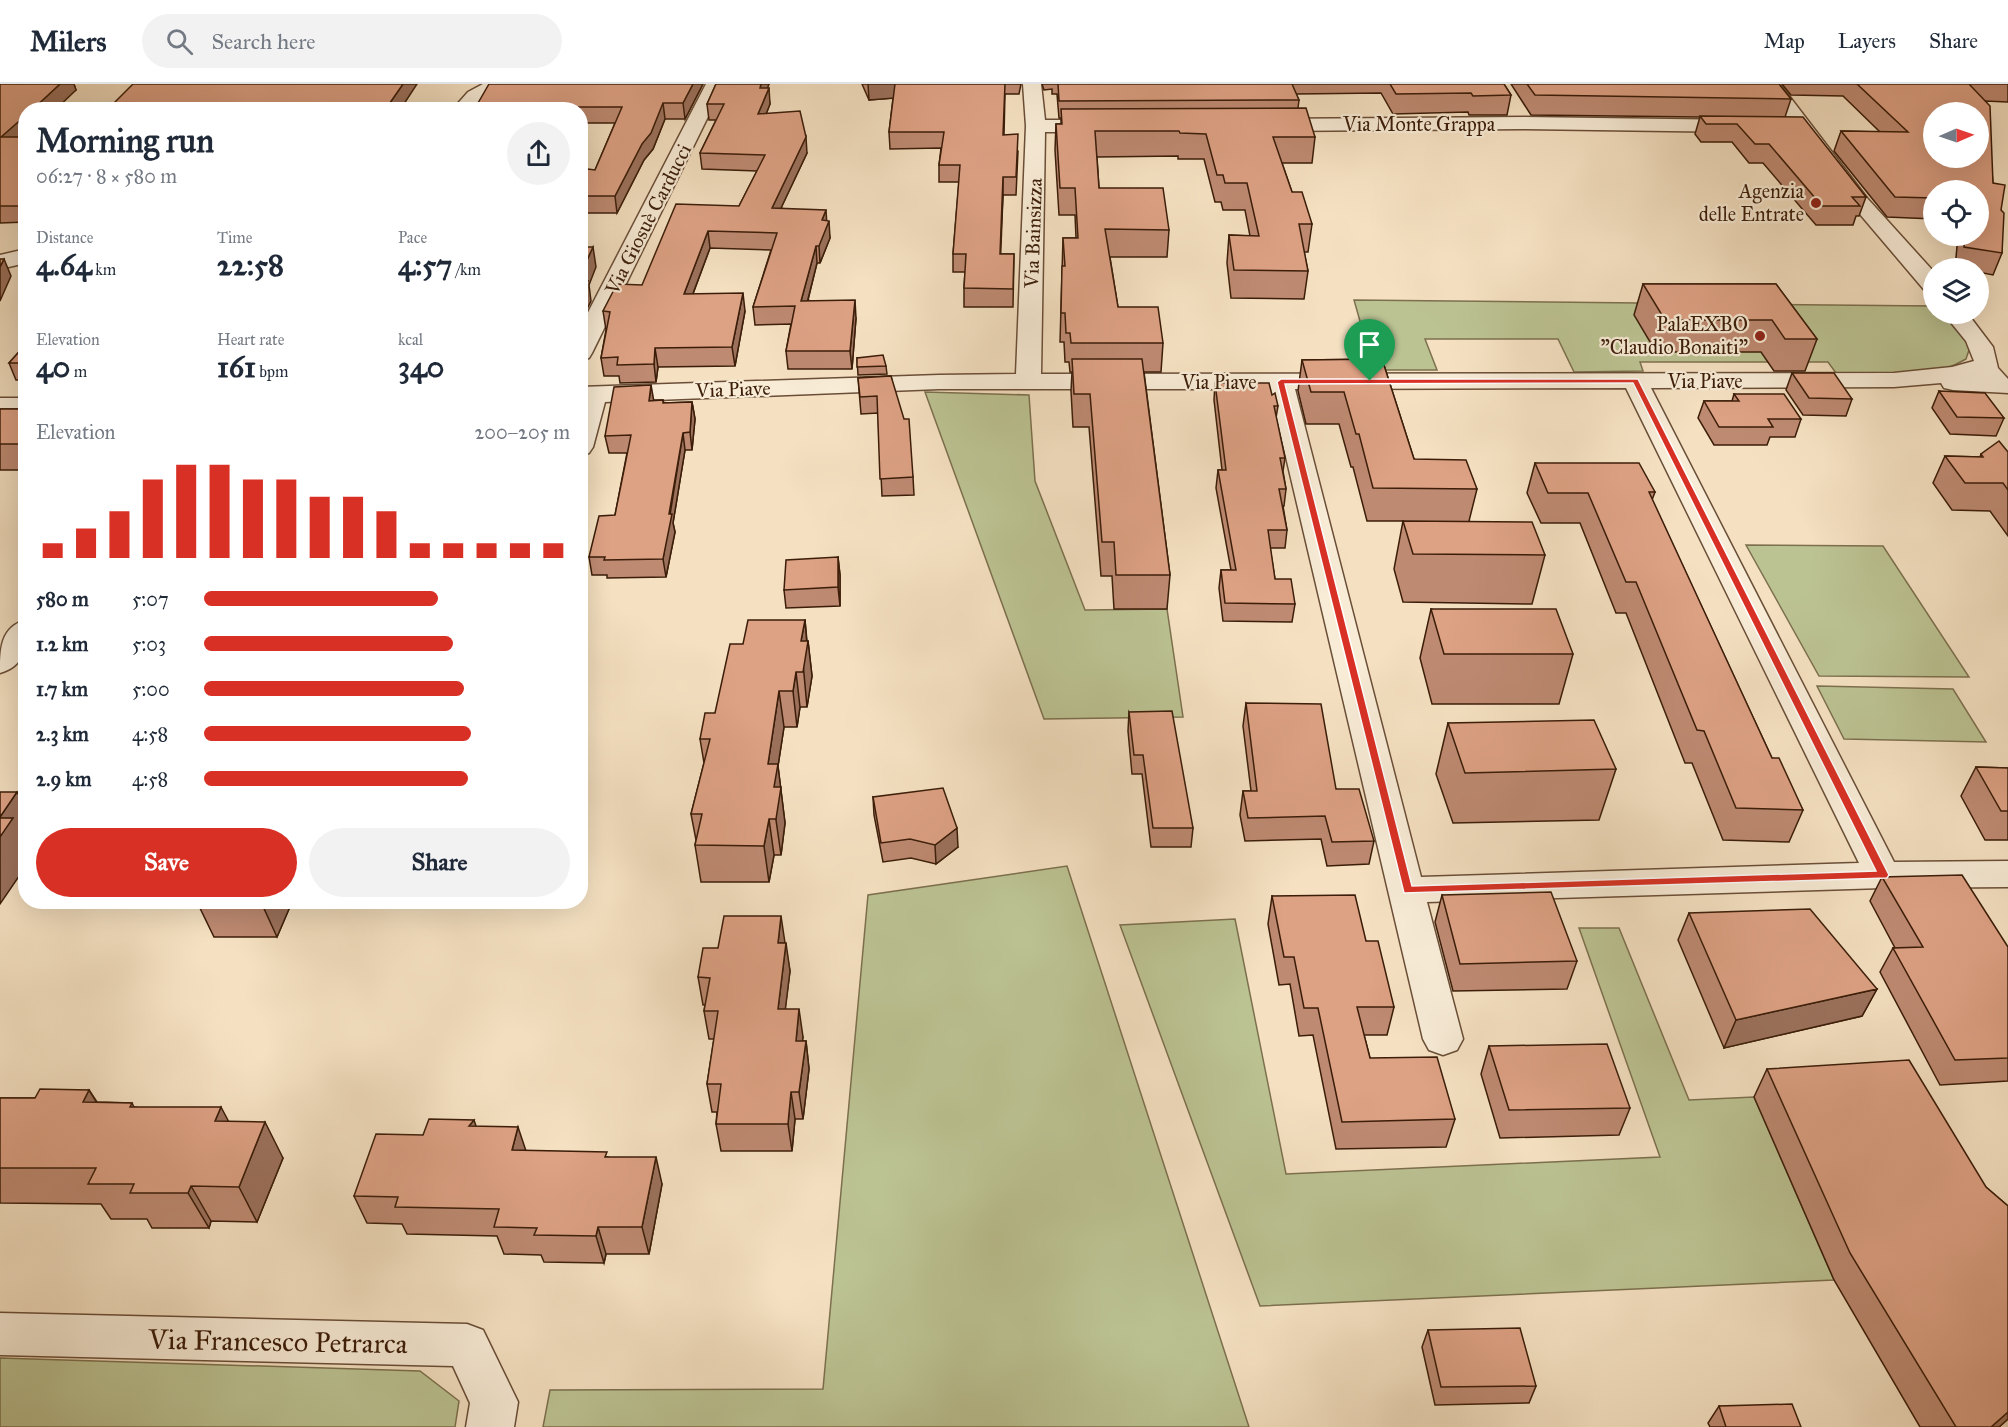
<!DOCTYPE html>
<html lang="en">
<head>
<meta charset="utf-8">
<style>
	:root { --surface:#fff; --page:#f2f2f3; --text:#1f2937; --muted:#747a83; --line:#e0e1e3; --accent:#d93025 }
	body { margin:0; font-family:"IM FELL Great Primer",serif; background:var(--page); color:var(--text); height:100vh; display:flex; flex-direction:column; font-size:22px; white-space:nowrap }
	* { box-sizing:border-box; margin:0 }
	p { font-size:20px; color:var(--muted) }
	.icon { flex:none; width:33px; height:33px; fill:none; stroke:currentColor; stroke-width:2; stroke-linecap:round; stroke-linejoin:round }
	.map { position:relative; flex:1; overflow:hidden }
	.side { position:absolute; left:18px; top:18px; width:570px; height:807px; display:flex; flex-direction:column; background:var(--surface); border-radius:24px; box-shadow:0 6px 24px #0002 }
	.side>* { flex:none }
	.needle { width:39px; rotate:88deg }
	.buttons { position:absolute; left:1923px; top:18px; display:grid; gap:12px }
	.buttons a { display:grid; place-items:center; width:66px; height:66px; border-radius:50%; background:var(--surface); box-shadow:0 6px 24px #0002; font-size:30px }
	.pin { position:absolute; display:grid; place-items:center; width:51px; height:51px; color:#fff; margin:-62px -26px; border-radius:50% 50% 50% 0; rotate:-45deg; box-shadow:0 0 6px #0007 }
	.pin .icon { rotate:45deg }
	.round { display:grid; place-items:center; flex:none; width:63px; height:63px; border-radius:32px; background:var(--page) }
	.overview { display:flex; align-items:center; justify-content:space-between; height:102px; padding:0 18px }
	h1 { font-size:33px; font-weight:700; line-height:45px }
	.figures { display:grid; grid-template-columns:repeat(3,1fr); gap:9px; height:102px; padding:6px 18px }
	.figures div { display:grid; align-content:center }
	.figures b { font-size:30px; font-weight:700 }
	.figures small { font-size:16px; font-weight:400 }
	.figures p { font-size:16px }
	.chart { height:168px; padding:12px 18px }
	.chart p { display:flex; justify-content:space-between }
	.chart svg { width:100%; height:108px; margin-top:6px; stroke:var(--accent); stroke-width:6 }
	.button { display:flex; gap:12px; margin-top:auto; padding:12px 18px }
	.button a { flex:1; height:69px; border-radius:36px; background:var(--accent); color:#fff; font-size:24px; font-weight:700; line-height:69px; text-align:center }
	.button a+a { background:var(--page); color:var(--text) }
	ul { padding:0 18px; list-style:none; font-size:20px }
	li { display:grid; grid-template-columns:96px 72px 1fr; align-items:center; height:45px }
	li i { height:15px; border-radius:8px; background:var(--accent) }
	header { display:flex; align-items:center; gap:36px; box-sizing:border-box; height:84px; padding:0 30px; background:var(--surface); border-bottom:2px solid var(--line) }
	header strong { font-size:28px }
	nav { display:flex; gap:33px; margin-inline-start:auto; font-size:21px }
	.search { width:420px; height:54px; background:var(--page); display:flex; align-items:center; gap:15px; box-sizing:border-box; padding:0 21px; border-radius:33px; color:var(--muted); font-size:22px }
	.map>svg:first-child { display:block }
	.green { fill:#bcc393; stroke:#7c704e; stroke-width:1.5 }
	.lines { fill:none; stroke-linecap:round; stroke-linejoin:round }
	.minor-casing { stroke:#6a4e37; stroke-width:3 }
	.minor { fill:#f8ecd7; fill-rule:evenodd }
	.wall { fill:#be8a72; stroke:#3b1d09; stroke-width:1.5 }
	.shaded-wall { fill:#9b715c; stroke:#3b1d09; stroke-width:1.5 }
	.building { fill:#dda184; stroke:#3b1d09; stroke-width:1.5; fill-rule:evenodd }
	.route { fill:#d93025; stroke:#fff; stroke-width:1.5; fill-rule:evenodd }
	.poi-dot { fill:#8f2418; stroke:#f8ecd7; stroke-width:2 }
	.labels { text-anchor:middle; stroke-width:4.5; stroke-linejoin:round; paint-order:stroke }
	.far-street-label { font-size:20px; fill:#3b1d09; stroke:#f8ecd7 }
	.far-poi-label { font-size:20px; fill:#3b1d09; stroke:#f8ecd7; text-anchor:end }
	.near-street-label { font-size:28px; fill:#3b1d09; stroke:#f8ecd7 }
</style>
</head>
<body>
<header>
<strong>Milers</strong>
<div class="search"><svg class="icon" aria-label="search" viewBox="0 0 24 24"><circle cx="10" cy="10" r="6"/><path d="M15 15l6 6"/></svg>Search here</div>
<nav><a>Map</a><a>Layers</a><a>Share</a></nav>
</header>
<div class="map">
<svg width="2008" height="1343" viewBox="0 0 2008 1343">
	<rect width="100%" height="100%" fill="#f5e1c2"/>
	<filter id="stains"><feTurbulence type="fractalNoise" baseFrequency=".00333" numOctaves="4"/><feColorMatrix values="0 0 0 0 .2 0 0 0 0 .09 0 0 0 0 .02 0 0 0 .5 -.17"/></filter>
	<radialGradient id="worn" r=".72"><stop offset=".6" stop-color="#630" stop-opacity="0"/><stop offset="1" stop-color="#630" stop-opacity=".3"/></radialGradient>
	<!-- green -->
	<path class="green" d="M1354,216L1933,222L1934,230H1945L1962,248L1970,263L1966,275C1929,298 1879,289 1836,289L1828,278H1640L1643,287L1574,288L1558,255H1425L1437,286H1354L1349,266L1364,251Z
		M925,308L1029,311L1035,397L1085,526L1167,525L1183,633L1044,635Z
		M1746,461L1883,462L1969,593L1819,592Z
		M1817,602L1953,605L1986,658L1844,655Z
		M1067,782L1249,1343H543L550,1306L823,1305L868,811Z
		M1235,835L1286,1090L1660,1073L1579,844H1619L1689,1016L1754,1013L1834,1196L1260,1222L1120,841Z
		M0,1274L420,1287L459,1317L455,1343H0Z"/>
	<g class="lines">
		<defs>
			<path id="minor" d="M483,0H505L472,26H452L468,8Z
				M706,0H724L592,269L589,274L580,276V244Z
				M1023,0H1041L1045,36H1099L1106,38L1109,42L1106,46L1099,48H1045L1041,290L1894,289L1952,283L1974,277L1966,257L1944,230H1968L1993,263L1998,284L2008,295V309L1953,306L1944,304L1941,299L1894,303L1651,304L1894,778L2008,777V803L1883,804L1427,818L1463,955L1457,966L1443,971L1429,966L1423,955L1270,305H939L605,318L593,363L589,369L580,371V303L939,291L1016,290L1026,42ZM1626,304L1859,779L1421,793L1295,305Z
				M1762,0H1780L1867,114L1934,188V210L1926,208L1853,122Z
				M1524,33L1741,36L1748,38L1751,42L1748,46L1741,48L1524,45L1268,47L1261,45L1258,41L1261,37L1268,35Z
				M26,165V179L0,185V171Z
				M0,314H26V330H0Z
				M26,536C26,559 28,581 0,589C0,566 0,543 26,536Z
				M0,1229L467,1240L483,1246L518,1318L514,1343H466L470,1319L453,1282L0,1271Z"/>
		</defs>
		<!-- minor casing -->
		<use href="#minor" class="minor-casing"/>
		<!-- minor -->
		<use href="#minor" class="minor"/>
	</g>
	<!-- wall -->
	<path class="wall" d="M0,0H74L76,6L26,26V52L25,53H26V138L0,139Z
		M703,0L685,35H665L653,65L644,76L617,129H580V98L595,86L615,39H580V26H474Z
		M716,0H769L767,4L770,20L766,30L807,69L781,124L827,137L830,154L820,179H817L808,216L856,234L852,285H788L786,267L791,240L755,241L753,223L771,166L710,164L693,210L745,227L735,282L658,283L656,298L620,299L619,292H604L601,274L606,246L603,227L642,201L739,122L757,87L702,85L700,69L716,36H709L707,20Z
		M862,0H1021L1019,10H1005L1004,51L1018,67L1016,111H1003L1000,170H1014L1013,223H964V204L965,188H953V170L959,98H939V81L941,64L890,65L889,48L893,14L869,16Z
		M1042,0H1504L1511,11L1507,31H1469L1468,28L1393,30L1381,9L1296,10L1299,16L1298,24L1315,53L1312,79H1282L1292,108L1312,140L1308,168H1304L1308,187L1304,215L1231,214L1227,179L1229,151L1250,152L1245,126H1223L1221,118H1215L1204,75H1178V72L1097,73L1099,104L1169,146L1167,173H1110L1118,223L1163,259L1161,288H1144L1170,491L1167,525H1114L1112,492H1101L1089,343H1073L1071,307L1072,288H1070L1069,278H1065L1064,258H1060L1063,154H1076L1075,131H1059L1055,66L1056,40H1061V34H1059L1057,10H1052V5L1044,6Z
		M1511,0H1779L1791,15L1785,33L1866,113L1859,132H1856L1853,141H1816L1763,79H1749L1732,58H1701L1695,50L1700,33L1531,31Z
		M1782,0H2008V18L1985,17L1993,99L2001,126L2002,169L1993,191L1978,188V184H1955L1958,152H1978V106H1934V135L1887,133L1834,67L1841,47L1880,48L1843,12L1791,11Z
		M1643,200H1776L1817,255L1805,287H1774L1761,268H1656L1634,231Z
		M26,260V296H16L9,279Z
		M857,274L886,282L887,290L858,291Z
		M1382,275L1414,375L1477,405L1469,437L1545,471L1532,520L1403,518L1394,485L1403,437H1367L1353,383H1351L1339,340H1306L1298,307L1302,276Z
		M1792,289L1852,315L1846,332L1803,331L1786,306Z
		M891,292L913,393L914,411L882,412L878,329L861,330L858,294Z
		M1215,299L1272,311L1278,322L1276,334L1285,374L1283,387L1286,405L1284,422H1283L1287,446L1285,464H1270L1275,495L1295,520L1292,538L1223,537L1219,504L1221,486H1231L1216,404L1218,386H1222L1214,316Z
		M1939,307L2004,334L1996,352L1950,350L1932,324Z
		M1734,310L1801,335L1795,353H1770L1767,361H1714L1698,334L1704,317H1732Z
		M654,316H663L664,319L692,318L695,335L692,366H685L673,439L675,448L666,493L607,494V491H592L589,473L615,431L627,369H609L605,352Z
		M0,325H26V386H0Z
		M2008,368V452L1990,427L1952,426L1933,399L1945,372L1980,373L1981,370Z
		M1535,379L1655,408L1652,416L1772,674L1803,726L1789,758L1723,756L1692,679H1685L1626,529H1616L1580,439H1541L1527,409Z
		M838,473L840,491V522L786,524L784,506Z
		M1431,525L1573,570L1559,620H1432L1420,574Z
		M805,536L807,557H808L812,592L807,623H800L797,643H784L778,682L785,739L781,771H774L769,798H701L695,761L696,756L691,730L704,679L700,655L715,629L743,560Z
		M1246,619L1336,705L1374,757L1369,780L1327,782L1321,755L1245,757L1240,731L1243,707H1251L1243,642Z
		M1129,628L1193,744L1191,763H1151L1142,690H1132L1128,647Z
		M1448,639L1616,685L1599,736L1453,739L1436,690Z
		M1976,683L2008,684V756H1985L1961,712Z
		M873,713L958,763L936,780L911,774L883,778L874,731Z
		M1882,793L2008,863V997L1940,1001L1880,888L1893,864H1895L1870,817Z
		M1442,811L1577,877L1567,905L1453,907L1435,838Z
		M1272,812L1366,857L1394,923L1387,951H1364L1370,974L1455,1035L1446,1063L1336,1065L1313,951L1299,952L1290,900L1279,901L1268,840Z
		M197,818H292L277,853H214Z
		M1689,829L1877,905L1862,932L1724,964L1678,856Z
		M785,859L790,887L785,925L803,953L802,957H806L809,985L803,1035H795L792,1067H721L716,1040L717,1028H712L707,1000L714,955H709L704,927L705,921H703L698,893L718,864Z
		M1489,962L1630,1024L1619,1051L1500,1054L1481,990Z
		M1767,985L1986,1103L2008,1122V1335L1999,1343H1920L1834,1196L1754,1013Z
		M89,1006L97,1018L132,1019L134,1023L228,1038L283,1074L257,1138L211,1137L209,1144H152L147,1135H111L101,1120L0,1119V1014H35Z
		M476,1043L526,1067L608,1073L662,1100L649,1170H606L604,1179L544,1178L541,1171L504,1170L497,1152L407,1150L402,1140L367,1139L354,1112L423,1051Z
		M1428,1246L1536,1302L1529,1319L1435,1321L1422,1263Z
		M1719,1322L1801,1343H1710L1708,1339Z"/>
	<!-- shaded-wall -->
	<path class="shaded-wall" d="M60,0H74L76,6L55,26H32Z
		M403,0H417L400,26H385Z
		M693,0H703L685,35L683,19Z
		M761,0H769L761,20L760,4Z
		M868,0H895V14L869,16Z
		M769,4L770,20L760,46L758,30Z
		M663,19L665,35L653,65L644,76L617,129L615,112Z
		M26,31V52L7,69L1,53Z
		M806,53L807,69L773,141L772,124Z
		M1003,93V111L1000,188V170Z
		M826,126L827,142L829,137L830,154L820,179L819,162L822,136Z
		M708,147L710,164L686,228L684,210Z
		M816,162L817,179L803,235L801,217Z
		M593,163L596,183L589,201L591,217L580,239V191Z
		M4,175L11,192L0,217V183Z
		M743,209L745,227L735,282L732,263Z
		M855,216L856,234L852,285L850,267Z
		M655,264L658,283L656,298L654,280Z
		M651,301L654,318L649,317Z
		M692,318L695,335L692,366L690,348Z
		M683,349L685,366L673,439L675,448L666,493L663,475Z
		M838,473L840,491V522L838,503Z
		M805,536L807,562L808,557L812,592L807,623L801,557Z
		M796,588L800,623L797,643L793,607Z
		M779,607L784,643L778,682L785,739L781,771L768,680Z
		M17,708L26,724V782L0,820V733Z
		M769,735L774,771L769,798L764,762Z
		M957,744L958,763L936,780L935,761Z
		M261,818H292L277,853Z
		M781,832L785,859H778Z
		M786,859L790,887L782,953L778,925Z
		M1877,905L1862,932L1724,964L1736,936Z
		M799,925L803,953L799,984L796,957Z
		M806,957L809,985L803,1035L799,1008Z
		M89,1006L111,1042L83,1018Z
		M791,1008L795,1035L792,1067L788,1040Z
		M221,1023L240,1059L215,1037Z
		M474,1036L483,1063L469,1042Z
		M265,1038L283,1074L257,1138L239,1103Z
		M518,1043L527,1070L512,1066Z
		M656,1073L662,1100L649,1170L642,1143Z
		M191,1102L211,1137L209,1144L188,1109Z
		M598,1143L606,1170L604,1179L596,1152Z
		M2008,1328V1335L1999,1343H1991Z"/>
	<!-- building -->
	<path class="building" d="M0,0H60L32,26H26V31L1,53H26V122H0Z
		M133,0H403L385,26H107Z
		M489,0H693L683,19H663L651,49L642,60L615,112H580V98L588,85L595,86L622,23H553L552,26H474Z
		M716,0H761L760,4H769L758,30L800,27L806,53L772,124L826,126L822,136L829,137L819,162H816L801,217L855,216L850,267H786L795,222L753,223L777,149L708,147L684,210L743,209L732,263L655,264L654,280L617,281L618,273L601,274L610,228L603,227L617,200L642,201L676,120L739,122L765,71L700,69L724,20H707Z
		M895,0H1005L1003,51L1018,50L1016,93H1003L1000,170H1014L1013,205L964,204L966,170H953L960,81H939L944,48H889Z
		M1058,0H1292L1299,16L1059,17Z
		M1390,0H1504L1511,11L1473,12L1471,9L1396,10Z
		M1527,0H1779L1791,15L1535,11Z
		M1857,0H1969L1990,22L1993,99L2005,101L2001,126L2004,129L2002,169L1964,163L1965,152H1978V106H1934V114L1895,113L1841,47L1908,48ZM1934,28H1978V74H1934Z
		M1306,24L1315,53H1273L1292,108H1302L1312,140H1299L1308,187L1234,186L1229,151L1259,152L1247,99H1225L1223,91H1217L1206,50L1180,49L1179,47H1095L1099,104H1163L1169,146L1105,145L1118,223H1158L1163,259H1071L1070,249H1066L1065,229H1061L1062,182H1065L1063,154H1078L1075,104H1060L1056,40H1062L1061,25Z
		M1700,32L1803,33L1866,113H1852L1860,122H1822L1769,60H1755L1737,40H1706Z
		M580,163H593L580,191Z
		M0,175H4L0,183Z
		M580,197H588L580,211Z
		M1643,200H1776L1817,255H1785L1772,236H1665Z
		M26,260V279H9Z
		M883,271L886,282L857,283V274Z
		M1072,275H1142L1170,491H1116L1114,458H1102L1090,310H1074Z
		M1382,275L1414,375L1466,376L1477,405L1373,404L1359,350H1356L1344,308H1311L1302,276Z
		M1792,289H1834L1852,315L1809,314Z
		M891,292L904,335H909L913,393L880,395L877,312L860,313L858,294Z
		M1215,299H1269L1272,311L1275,309L1278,322H1274L1285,374H1280L1286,405H1279L1287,446H1268L1275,495H1291L1295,520L1225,519L1221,486H1236L1218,386H1226Z
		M651,301L649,317L663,316V319L692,318L690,348L683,349L669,430H672L663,475L604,476L605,473H589L599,432L615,431L631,351L605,352L614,303Z
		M1939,307L1985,309L2004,334L1957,333Z
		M1734,310H1784L1801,335H1768L1773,343H1719L1704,317H1739Z
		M0,325H26V360H0Z
		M1999,357L2008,368V406L2003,399H1965L1945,372L1983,373L1981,370Z
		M1535,379H1639L1655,408H1649L1772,674H1779L1803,726L1736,724L1704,647L1697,646L1636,498H1626L1588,409H1548Z
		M1403,437L1532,438L1545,471L1413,470Z
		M838,473V503L784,506L786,476Z
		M1431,525H1556L1573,570H1444Z
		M748,536H805L801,557H808L803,588H796L793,607H779L768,680H778L774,703H781L776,735H769L764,762L695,761L702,730H691L710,655H700L705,629H715L730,560H743Z
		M1246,619L1321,620L1336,705H1359L1374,757L1332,758L1325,732L1248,734L1243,707H1257Z
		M1172,627L1193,744H1153L1143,671H1134L1129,628Z
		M1594,636L1616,685L1465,689L1448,639Z
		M1976,683L2008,684V727H2001Z
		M943,704L957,744L935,761L910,755L881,759L873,713Z
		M0,708H17L0,733Z
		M0,734H13L0,753Z
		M1962,791L2008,863V974L1955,976L1893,864L1923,863L1882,793Z
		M1551,808L1577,877L1460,880L1442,811Z
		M1355,811L1366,857H1378L1394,923H1357L1370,974L1437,973L1455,1035L1342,1038L1318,924H1304L1294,873H1284L1272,812Z
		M1810,825L1877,905L1736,936L1689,829Z
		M724,832H781L778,859H786L778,925H799L796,957H806L799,1008H791L788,1040H716L721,1000H707L718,927H704L710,894L698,893L703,864H718Z
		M1607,960L1630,1024L1509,1026L1489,962Z
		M1909,976L1986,1103L2008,1122V1328L1991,1343H1956L1850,1169L1767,985Z
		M40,1005L89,1006L83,1018L132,1019L130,1023H221L215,1037L265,1038L239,1103L191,1102L188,1109H130L134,1100H88L96,1084H0V1014H35Z
		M429,1035L474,1036L469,1042L518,1043L512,1066L607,1068L605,1073H656L642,1143H598L596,1152L534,1151L537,1144L494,1143L499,1125L395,1123L398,1113L354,1112L376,1050L423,1051Z
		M1520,1244L1536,1302L1441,1303L1428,1246Z
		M1792,1320L1801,1343H1726L1719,1322Z"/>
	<!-- route -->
	<path class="route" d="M1281,295H1638L1889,791L1887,794L1404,809L1277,298ZM1633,299L1876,787L1412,802L1285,300Z"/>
	<!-- markers -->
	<g class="poi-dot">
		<circle cx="1816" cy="119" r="6"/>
		<circle cx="1760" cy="252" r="6"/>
	</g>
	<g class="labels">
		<!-- far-street labels -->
		<g class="far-street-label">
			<text x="1419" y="47">Via Monte Grappa</text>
			<text transform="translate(648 135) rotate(-63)" y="7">Via Giosuè Carducci</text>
			<text transform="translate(1033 149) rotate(-88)" y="7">Via Bainsizza</text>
			<text x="1705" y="304">Via Piave</text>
			<text x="1219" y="305">Via Piave</text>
			<text transform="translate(733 305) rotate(-2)" y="7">Via Piave</text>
		</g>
		<!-- far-poi labels -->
		<g class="far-poi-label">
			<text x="1804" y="114">Agenzia<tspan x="1804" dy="23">delle Entrate</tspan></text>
			<text x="1748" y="247">PalaEXBO<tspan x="1748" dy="23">"Claudio Bonaiti"</tspan></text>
		</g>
		<!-- near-street labels -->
		<g class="near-street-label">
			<text transform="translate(278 1257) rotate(1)" y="10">Via Francesco Petrarca</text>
		</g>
	</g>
	<rect width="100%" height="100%" filter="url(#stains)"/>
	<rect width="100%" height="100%" fill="url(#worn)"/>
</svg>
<div class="buttons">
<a><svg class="needle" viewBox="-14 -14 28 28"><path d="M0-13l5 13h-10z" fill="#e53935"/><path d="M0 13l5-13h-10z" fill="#747a83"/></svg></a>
<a><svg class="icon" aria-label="locate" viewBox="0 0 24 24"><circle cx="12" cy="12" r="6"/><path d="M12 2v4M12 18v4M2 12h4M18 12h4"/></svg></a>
<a><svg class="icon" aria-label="layers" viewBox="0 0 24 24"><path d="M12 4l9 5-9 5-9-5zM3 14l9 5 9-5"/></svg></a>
</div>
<div class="pin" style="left:1370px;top:297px;background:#1e9e55"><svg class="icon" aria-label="arrive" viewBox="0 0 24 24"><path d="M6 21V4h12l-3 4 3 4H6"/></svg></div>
<section class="side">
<div class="overview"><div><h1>Morning run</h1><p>06:27 · 8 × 580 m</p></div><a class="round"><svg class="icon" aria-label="share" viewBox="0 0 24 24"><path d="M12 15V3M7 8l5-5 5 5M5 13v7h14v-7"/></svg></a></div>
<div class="figures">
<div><p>Distance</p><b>4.64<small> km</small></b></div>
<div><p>Time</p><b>22:58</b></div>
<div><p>Pace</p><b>4:57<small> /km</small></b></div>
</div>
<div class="figures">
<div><p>Elevation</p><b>40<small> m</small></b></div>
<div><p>Heart rate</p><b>161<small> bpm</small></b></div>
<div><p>kcal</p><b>340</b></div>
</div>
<div class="chart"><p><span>Elevation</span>200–205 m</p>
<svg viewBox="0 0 160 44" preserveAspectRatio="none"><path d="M5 44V38M15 44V32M25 44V25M35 44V12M45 44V6M55 44V6M65 44V12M75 44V12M85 44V19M95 44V19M105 44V25M115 44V38M125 44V38M135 44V38M145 44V38M155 44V38"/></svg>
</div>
<ul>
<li><b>580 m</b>5:07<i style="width:64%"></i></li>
<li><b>1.2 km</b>5:03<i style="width:68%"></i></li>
<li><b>1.7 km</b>5:00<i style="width:71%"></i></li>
<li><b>2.3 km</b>4:58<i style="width:73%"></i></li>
<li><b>2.9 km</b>4:58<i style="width:72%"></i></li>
</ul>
<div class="button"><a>Save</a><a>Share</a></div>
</section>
</div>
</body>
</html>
